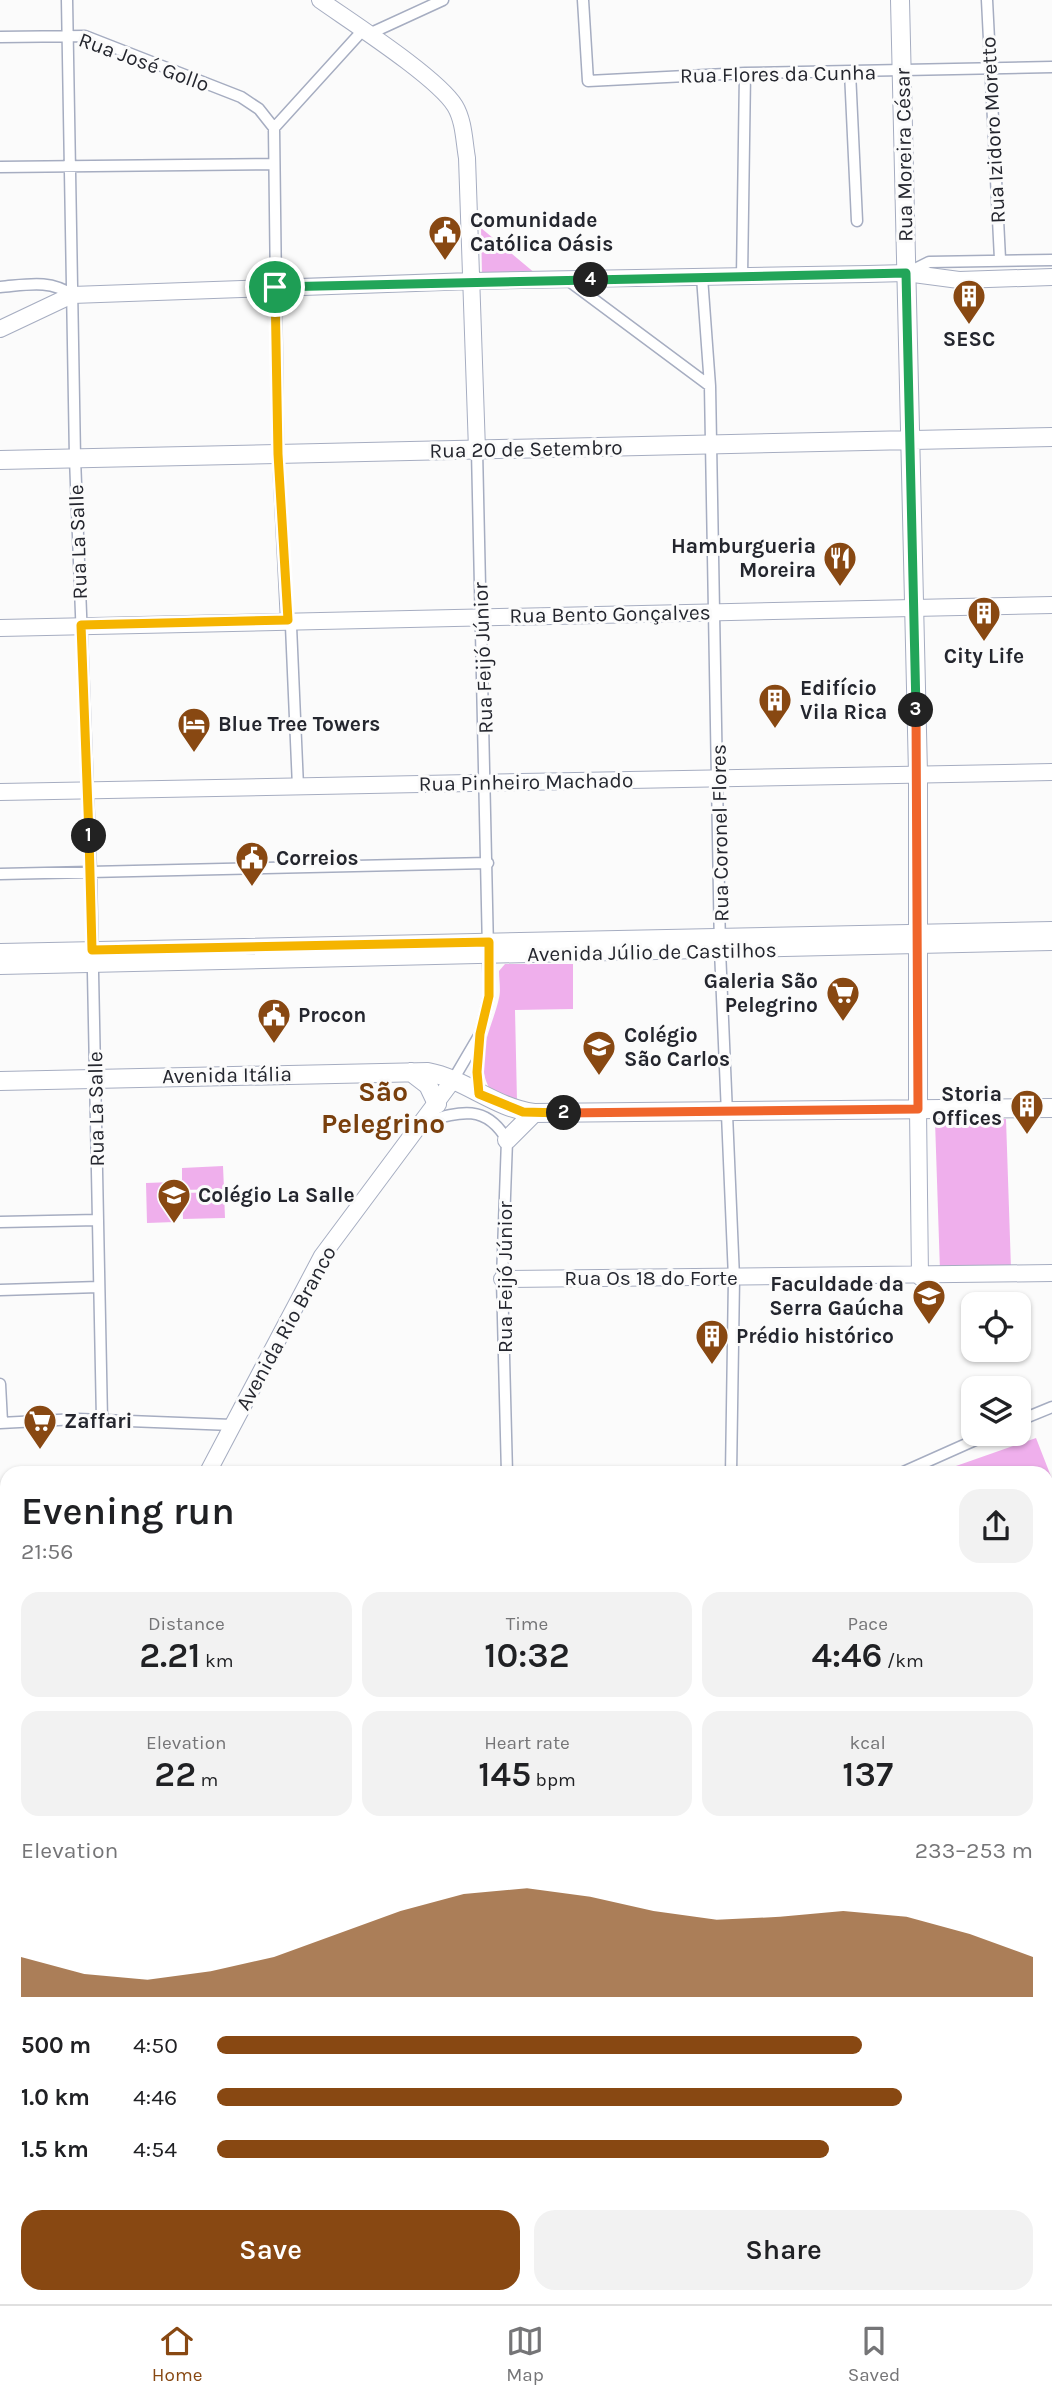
<!DOCTYPE html>
<html lang="en">
<head>
<meta charset="utf-8">
<style>
	:root { --surface:#fff; --page:#f2f2f2; --text:#202124; --muted:#757577; --line:#e0e0e0; --accent:#884812 }
	body { margin:0; font-family:Karla,sans-serif; background:var(--page); color:var(--text); height:100vh; display:flex; flex-direction:column; font-size:26px; white-space:nowrap }
	* { box-sizing:border-box; margin:0 }
	p { font-size:23px; color:var(--muted) }
	.icon { flex:none; width:38px; height:38px; fill:none; stroke:currentColor; stroke-width:2; stroke-linecap:round; stroke-linejoin:round }
	.map { position:relative; flex:1; overflow:hidden }
	.side { position:absolute; left:0px; top:1466px; width:1054px; height:838px; display:flex; flex-direction:column; background:var(--surface); border-radius:21px 21px 0 0; box-shadow:0 2px 5px #0004 }
	.side>* { flex:none }
	.buttons { position:absolute; left:961px; top:1292px; display:grid; gap:14px }
	.buttons a { display:grid; place-items:center; width:70px; height:70px; border-radius:14px; background:var(--surface); box-shadow:0 2px 5px #0004; font-size:35px }
	.pin { position:absolute; display:grid; place-items:center; width:60px; height:60px; color:#fff; margin:-30px; border:4px solid #fff; border-radius:50%; box-shadow:0 2px 7px #0007 }
	.km { position:absolute; width:35px; height:35px; margin:-18px; border-radius:50%; background:#222; color:#fff; font-size:19px; line-height:35px; text-align:center }
	.round { display:grid; place-items:center; flex:none; width:74px; height:74px; border-radius:21px; background:var(--page) }
	.headline { display:flex; align-items:center; justify-content:space-between; height:119px; padding:0 21px }
	h1 { font-size:38px; font-weight:600; line-height:52px }
	.figures { display:grid; grid-template-columns:repeat(3,1fr); gap:10px; height:119px; padding:7px 21px }
	.figures div { display:grid; align-content:center; border-radius:18px; background:var(--page); text-align:center }
	.figures b { font-size:35px; font-weight:600 }
	.figures small { font-size:19px; font-weight:400 }
	.figures p { font-size:19px }
	.chart { height:196px; padding:14px 21px }
	.chart p { display:flex; justify-content:space-between }
	.chart svg { width:100%; height:126px; margin-top:7px; fill:var(--accent); opacity:.7 }
	.action { display:flex; gap:14px; margin-top:auto; padding:14px 21px }
	.action a { flex:1; height:80px; border-radius:21px; background:var(--accent); color:#fff; font-size:28px; font-weight:600; line-height:80px; text-align:center }
	.action a+a { background:var(--page); color:var(--text) }
	ul { padding:0 21px; list-style:none; font-size:23px }
	li { display:grid; grid-template-columns:112px 84px 1fr; align-items:center; height:52px }
	li i { height:18px; border-radius:9px; background:var(--accent) }
	.menu { display:flex; justify-content:space-around; align-items:center; height:98px; border-top:2px solid var(--line); background:var(--surface); font-size:19px; color:var(--muted) }
	.menu a { display:grid; justify-items:center; gap:4px }
	.menu .active { color:var(--accent) }
	.map>svg:first-child { display:block }
	.green { fill:#efafec }
	.lines { fill:none; stroke-linecap:round; stroke-linejoin:round }
	.street-casing { stroke:#a6adc1; stroke-width:13 }
	.secondary-casing { stroke:#a6adc1; stroke-width:18 }
	.primary-casing { stroke:#a6adc1; stroke-width:20 }
	.street { stroke:#fff; stroke-width:10 }
	.secondary { stroke:#fff; stroke-width:16 }
	.primary { stroke:#fff; stroke-width:18 }
	.split-1-casing { stroke:#fff; stroke-width:14 }
	.split-2-casing { stroke:#fff; stroke-width:14 }
	.split-3-casing { stroke:#fff; stroke-width:14 }
	.split-4-casing { stroke:#fff; stroke-width:14 }
	.split-5-casing { stroke:#fff; stroke-width:14 }
	.split-1 { stroke:#f5b400; stroke-width:9 }
	.split-2 { stroke:#f5b400; stroke-width:9 }
	.split-3 { stroke:#f0652b; stroke-width:9 }
	.split-4 { stroke:#22a559; stroke-width:9 }
	.split-5 { stroke:#22a559; stroke-width:9 }
	.labels { text-anchor:middle; stroke-width:6; stroke-linejoin:round; paint-order:stroke }
	.street-label { font-size:21px; fill:#24262e; stroke:#fbfbfb }
	.poi-label { font-size:21px; font-weight:bold; fill:#24262e; stroke:#fbfbfb; text-anchor:start }
	.district-label { font-size:28px; font-weight:bold; fill:#793f0d; stroke:#fbfbfb }
</style>
</head>
<body>
<div class="map">
<svg width="1052" height="2304" viewBox="0 0 1052 2304">
	<rect width="100%" height="100%" fill="#fbfbfb"/>
	<!-- green -->
	<path class="green" d="M481,228L536,274L482,275Z
		M505,964H573V1009L515,1010L517,1101L492,1093C471,1060 492,1030 499,998C501,990 499,979 499,971Z
		M1006,1119L1011,1269L940,1271L935,1121Z
		M223,1166L224,1189L182,1190V1168Z
		M173,1182L175,1222L147,1223L146,1183Z
		M224,1192L225,1218L183,1219L182,1193Z
		M1036,1438L1052,1479V1546L1047,1549L1046,1474L936,1473Z
		M0,1508L7,1512V1566L0,1563Z"/>
	<g class="lines">
		<defs>
			<path id="street" d="M67,0L75,458L91,873L102,1420
				M583,0L588,81L745,73L1052,67
				M987,0L1000,259
				M369,34L443,0
				M0,37L85,36L241,97L259,109L274,128
				M850,72L857,221
				M274,128L278,454L286,613L291,626L298,787
				M274,128L363,30
				M0,167L274,164
				M907,273L929,262L1052,260
				M702,277L710,386L720,950L734,1278L731,1474
				M742,277L745,73
				M569,281L710,386
				M0,287C26,285 50,279 72,295
				M0,874L488,863
				M453,1080L480,1034L489,996L477,450
				M479,1094L477,1072L480,1037
				M425,1122C461,1111 486,1104 507,1140L502,1279L507,1474
				M0,1222L98,1220
				M0,1290L99,1287
				M0,1384L2,1422
				M1018,1421L1052,1407
				M0,1423L77,1419L232,1425
				M899,1474L991,1433
				M0,1644L7,1648
				M1046,1792L1052,1783
				M1046,2169H1052
				M0,2212H7
				M41,2298V2304
				M351,2298V2304
				M439,2298V2304
				M514,2298V2304
				M597,2298V2304
				M931,2298L932,2304
				M1046,2298V2304
				M271,2304V2298
				M762,2304V2298"/>
			<path id="secondary" d="M320,0C351,22 437,77 455,106C464,121 464,141 467,158L477,450
				M0,329L72,295L472,281L868,274L906,273L959,280L1052,277
				M0,628L1052,605
				M0,792L1052,772
				M0,952L1052,930
				M0,966L1052,942
				M918,1109L920,1277
				M502,1279L1052,1273
				M207,1474L322,1256L453,1080
				M0,1855L7,1842
				M1046,1966H1052
				M0,1987H7"/>
			<path id="primary" d="M900,0L918,774V1109
				M0,460L1052,437
				M411,1072L428,1085L437,1104
				M0,1081L428,1072C465,1079 495,1108 534,1113L1052,1108
				M507,1140L534,1113"/>
		</defs>
		<!-- street casing -->
		<use href="#street" class="street-casing"/>
		<!-- secondary casing -->
		<use href="#secondary" class="secondary-casing"/>
		<!-- primary casing -->
		<use href="#primary" class="primary-casing"/>
		<!-- street -->
		<use href="#street" class="street"/>
		<!-- secondary -->
		<use href="#secondary" class="secondary"/>
		<!-- primary -->
		<use href="#primary" class="primary"/>
	</g>
	<g class="lines">
		<defs>
			<path id="split-1" d="M89,836L81,625L288,620L278,454L275,287"/>
			<path id="split-2" d="M89,836L92,950L489,942V996L480,1034L477,1072L479,1094L523,1112L564,1113"/>
			<path id="split-3" d="M564,1113L918,1109L916,710"/>
			<path id="split-4" d="M591,280L906,273L916,710"/>
			<path id="split-5" d="M275,287L591,280"/>
		</defs>
		<!-- split-1 casing -->
		<use href="#split-1" class="split-1-casing"/>
		<!-- split-2 casing -->
		<use href="#split-2" class="split-2-casing"/>
		<!-- split-3 casing -->
		<use href="#split-3" class="split-3-casing"/>
		<!-- split-4 casing -->
		<use href="#split-4" class="split-4-casing"/>
		<!-- split-5 casing -->
		<use href="#split-5" class="split-5-casing"/>
		<!-- split-1 -->
		<use href="#split-1" class="split-1"/>
		<!-- split-2 -->
		<use href="#split-2" class="split-2"/>
		<!-- split-3 -->
		<use href="#split-3" class="split-3"/>
		<!-- split-4 -->
		<use href="#split-4" class="split-4"/>
		<!-- split-5 -->
		<use href="#split-5" class="split-5"/>
	</g>
	<!-- icons -->
	<defs>
		<symbol id="civic-pin" viewBox="-11 -11 22 30"><path d="M0 17L-7.5 6A9.5 9.5 0 1 1 7.5 6Z" fill="#884812" stroke="#fbfbfb"/><path d="M-.6-6.5H3V-4.5H.6V-3L4-1V1h2V6H-6V1h2V-1L-.6-3ZM-1.2 2.5V6h2.4V2.5Z" fill="#fff"/></symbol>
		<symbol id="building-pin" viewBox="-11 -11 22 30"><path d="M0 17L-7.5 6A9.5 9.5 0 1 1 7.5 6Z" fill="#884812" stroke="#fbfbfb"/><path d="M-4-6H4V6H1V3H-1V6H-4ZM-2.5-4.3h1.7v1.8h-1.7ZM.8-4.3h1.7v1.8H.8ZM-2.5-1h1.7V.8h-1.7ZM.8-1h1.7V.8H.8Z" fill="#fff"/></symbol>
		<symbol id="restaurant-pin" viewBox="-11 -11 22 30"><path d="M0 17L-7.5 6A9.5 9.5 0 1 1 7.5 6Z" fill="#884812" stroke="#fbfbfb"/><path d="M-5-6h1v4h1v-4h1v4h1v-4h1v5L-1.5 .5V6h-2V.5L-5-1ZM5-6V6H3V1.5H1.5Q1.5-4 5-6Z" fill="#fff"/></symbol>
		<symbol id="hotel-pin" viewBox="-11 -11 22 30"><path d="M0 17L-7.5 6A9.5 9.5 0 1 1 7.5 6Z" fill="#884812" stroke="#fbfbfb"/><path d="M-6-4.5h1.5V1H6V5H4.5V3h-9V5H-6ZM-4 0a1.8 1.8 0 1 1 3.6 0ZM.5 0V-2.5h3Q6-2.5 6 0Z" fill="#fff"/></symbol>
		<symbol id="supermarket-pin" viewBox="-11 -11 22 30"><path d="M0 17L-7.5 6A9.5 9.5 0 1 1 7.5 6Z" fill="#884812" stroke="#fbfbfb"/><path d="M-6-5.5h2.5l.6 2H6L4.5 2H-2.5L-4.4-4H-6ZM-1.5 3.2a1.3 1.3 0 1 0 .1 0ZM3 3.2a1.3 1.3 0 1 0 .1 0Z" fill="#fff"/></symbol>
		<symbol id="school-pin" viewBox="-11 -11 22 30"><path d="M0 17L-7.5 6A9.5 9.5 0 1 1 7.5 6Z" fill="#884812" stroke="#fbfbfb"/><path d="M0-5L7-2L0 1L-7-2ZM-4 1L0 2.5L4 1V4Q0 6-4 4Z" fill="#fff"/></symbol>
		<symbol id="university-pin" viewBox="-11 -11 22 30"><path d="M0 17L-7.5 6A9.5 9.5 0 1 1 7.5 6Z" fill="#884812" stroke="#fbfbfb"/><path d="M0-5L7-2L0 1L-7-2ZM-4 1L0 2.5L4 1V4Q0 6-4 4Z" fill="#fff"/></symbol>
	</defs>
	<g fill-rule="evenodd">
		<use href="#civic-pin" x="426" y="213" width="38" height="52"/>
		<use href="#building-pin" x="950" y="277" width="38" height="52"/>
		<use href="#restaurant-pin" x="821" y="539" width="38" height="52"/>
		<use href="#building-pin" x="965" y="594" width="38" height="52"/>
		<use href="#building-pin" x="756" y="681" width="38" height="52"/>
		<use href="#hotel-pin" x="175" y="705" width="38" height="52"/>
		<use href="#civic-pin" x="233" y="839" width="38" height="52"/>
		<use href="#supermarket-pin" x="824" y="974" width="38" height="52"/>
		<use href="#civic-pin" x="255" y="996" width="38" height="52"/>
		<use href="#school-pin" x="580" y="1028" width="38" height="52"/>
		<use href="#building-pin" x="1008" y="1087" width="38" height="52"/>
		<use href="#school-pin" x="155" y="1176" width="38" height="52"/>
		<use href="#university-pin" x="910" y="1277" width="38" height="52"/>
		<use href="#building-pin" x="693" y="1317" width="38" height="52"/>
		<use href="#supermarket-pin" x="21" y="1402" width="38" height="52"/>
	</g>
	<g class="labels">
		<!-- street labels -->
		<g class="street-label">
			<text transform="translate(144 62) rotate(20)" y="7">Rua José Gollo</text>
			<text transform="translate(778 74) rotate(-1)" y="7">Rua Flores da Cunha</text>
			<text transform="translate(993 130) rotate(-93)" y="7">Rua Izidoro Moretto</text>
			<text transform="translate(904 155) rotate(-91)" y="7">Rua Moreira César</text>
			<text transform="translate(526 449) rotate(-1)" y="7">Rua 20 de Setembro</text>
			<text transform="translate(78 542) rotate(-92)" y="7">Rua La Salle</text>
			<text transform="translate(610 614) rotate(-1)" y="7">Rua Bento Gonçalves</text>
			<text transform="translate(483 658) rotate(-92)" y="7">Rua Feijó Júnior</text>
			<text transform="translate(526 782) rotate(-1)" y="7">Rua Pinheiro Machado</text>
			<text transform="translate(720 833) rotate(-91)" y="7">Rua Coronel Flores</text>
			<text transform="translate(652 952) rotate(-1)" y="7">Avenida Júlio de Castilhos</text>
			<text transform="translate(227 1075) rotate(-1)" y="7">Avenida Itália</text>
			<text transform="translate(96 1109) rotate(-91)" y="7">Rua La Salle</text>
			<text transform="translate(505 1277) rotate(-90)" y="7">Rua Feijó Júnior</text>
			<text x="651" y="1285">Rua Os 18 do Forte</text>
			<text transform="translate(286 1328) rotate(-61)" y="7">Avenida Rio Branco</text>
		</g>
		<!-- poi labels -->
		<g class="poi-label">
			<text x="470" y="227">Comunidade<tspan x="470" dy="24">Católica Oásis</tspan></text>
			<text x="969" y="346" text-anchor="middle">SESC</text>
			<text x="816" y="553" text-anchor="end">Hamburgueria<tspan x="816" dy="24">Moreira</tspan></text>
			<text x="984" y="663" text-anchor="middle">City Life</text>
			<text x="800" y="695">Edifício<tspan x="800" dy="24">Vila Rica</tspan></text>
			<text x="218" y="731">Blue Tree Towers</text>
			<text x="276" y="865">Correios</text>
			<text x="818" y="988" text-anchor="end">Galeria São<tspan x="818" dy="24">Pelegrino</tspan></text>
			<text x="298" y="1022">Procon</text>
			<text x="624" y="1042">Colégio<tspan x="624" dy="24">São Carlos</tspan></text>
			<text x="1002" y="1101" text-anchor="end">Storia<tspan x="1002" dy="24">Offices</tspan></text>
			<text x="198" y="1202">Colégio La Salle</text>
			<text x="904" y="1291" text-anchor="end">Faculdade da<tspan x="904" dy="24">Serra Gaúcha</tspan></text>
			<text x="736" y="1343">Prédio histórico</text>
			<text x="64" y="1428">Zaffari</text>
		</g>
		<!-- district labels -->
		<g class="district-label">
			<text x="383" y="1101">São<tspan x="383" dy="32">Pelegrino</tspan></text>
		</g>
	</g>
</svg>
<div class="buttons">
<a><svg class="icon" aria-label="locate" viewBox="0 0 24 24"><circle cx="12" cy="12" r="6"/><path d="M12 2v4M12 18v4M2 12h4M18 12h4"/></svg></a>
<a><svg class="icon" aria-label="layers" viewBox="0 0 24 24"><path d="M12 4l9 5-9 5-9-5zM3 14l9 5 9-5"/></svg></a>
</div>
<div class="pin" style="left:275px;top:287px;background:#1e9e55"><svg class="icon" aria-label="arrive" viewBox="0 0 24 24"><path d="M6 21V4h12l-3 4 3 4H6"/></svg></div>
<b class="km" style="left:89px;top:836px">1</b>
<b class="km" style="left:564px;top:1113px">2</b>
<b class="km" style="left:916px;top:710px">3</b>
<b class="km" style="left:591px;top:280px">4</b>
<section class="side">
<div class="headline"><div><h1>Evening run</h1><p>21:56</p></div><a class="round"><svg class="icon" aria-label="share" viewBox="0 0 24 24"><path d="M12 15V3M7 8l5-5 5 5M5 13v7h14v-7"/></svg></a></div>
<div class="figures">
<div><p>Distance</p><b>2.21<small> km</small></b></div>
<div><p>Time</p><b>10:32</b></div>
<div><p>Pace</p><b>4:46<small> /km</small></b></div>
</div>
<div class="figures">
<div><p>Elevation</p><b>22<small> m</small></b></div>
<div><p>Heart rate</p><b>145<small> bpm</small></b></div>
<div><p>kcal</p><b>137</b></div>
</div>
<div class="chart"><p><span>Elevation</span>233–253 m</p>
<svg viewBox="0 0 160 44" preserveAspectRatio="none"><path d="M0 44V30L10 36L20 38L30 35L40 30L50 22L60 14L70 8L80 6L90 9L100 14L110 17L120 16L130 14L140 16L150 22L160 30V44z"/></svg>
</div>
<ul>
<li><b>500 m</b>4:50<i style="width:79%"></i></li>
<li><b>1.0 km</b>4:46<i style="width:84%"></i></li>
<li><b>1.5 km</b>4:54<i style="width:75%"></i></li>
</ul>
<div class="action"><a>Save</a><a>Share</a></div>
</section>
</div>
<nav class="menu">
<a class="active"><svg class="icon" aria-label="home" viewBox="0 0 24 24"><path d="M3 11l9-7 9 7M6 9v11h12V9"/></svg>Home</a>
<a><svg class="icon" aria-label="map" viewBox="0 0 24 24"><path d="M3 6l6-2 6 2 6-2v14l-6 2-6-2-6 2zM9 4v14M15 6v14"/></svg>Map</a>
<a><svg class="icon" aria-label="saved" viewBox="0 0 24 24"><path d="M7 4h10v16l-5-4-5 4z"/></svg>Saved</a>
</nav>
</body>
</html>
